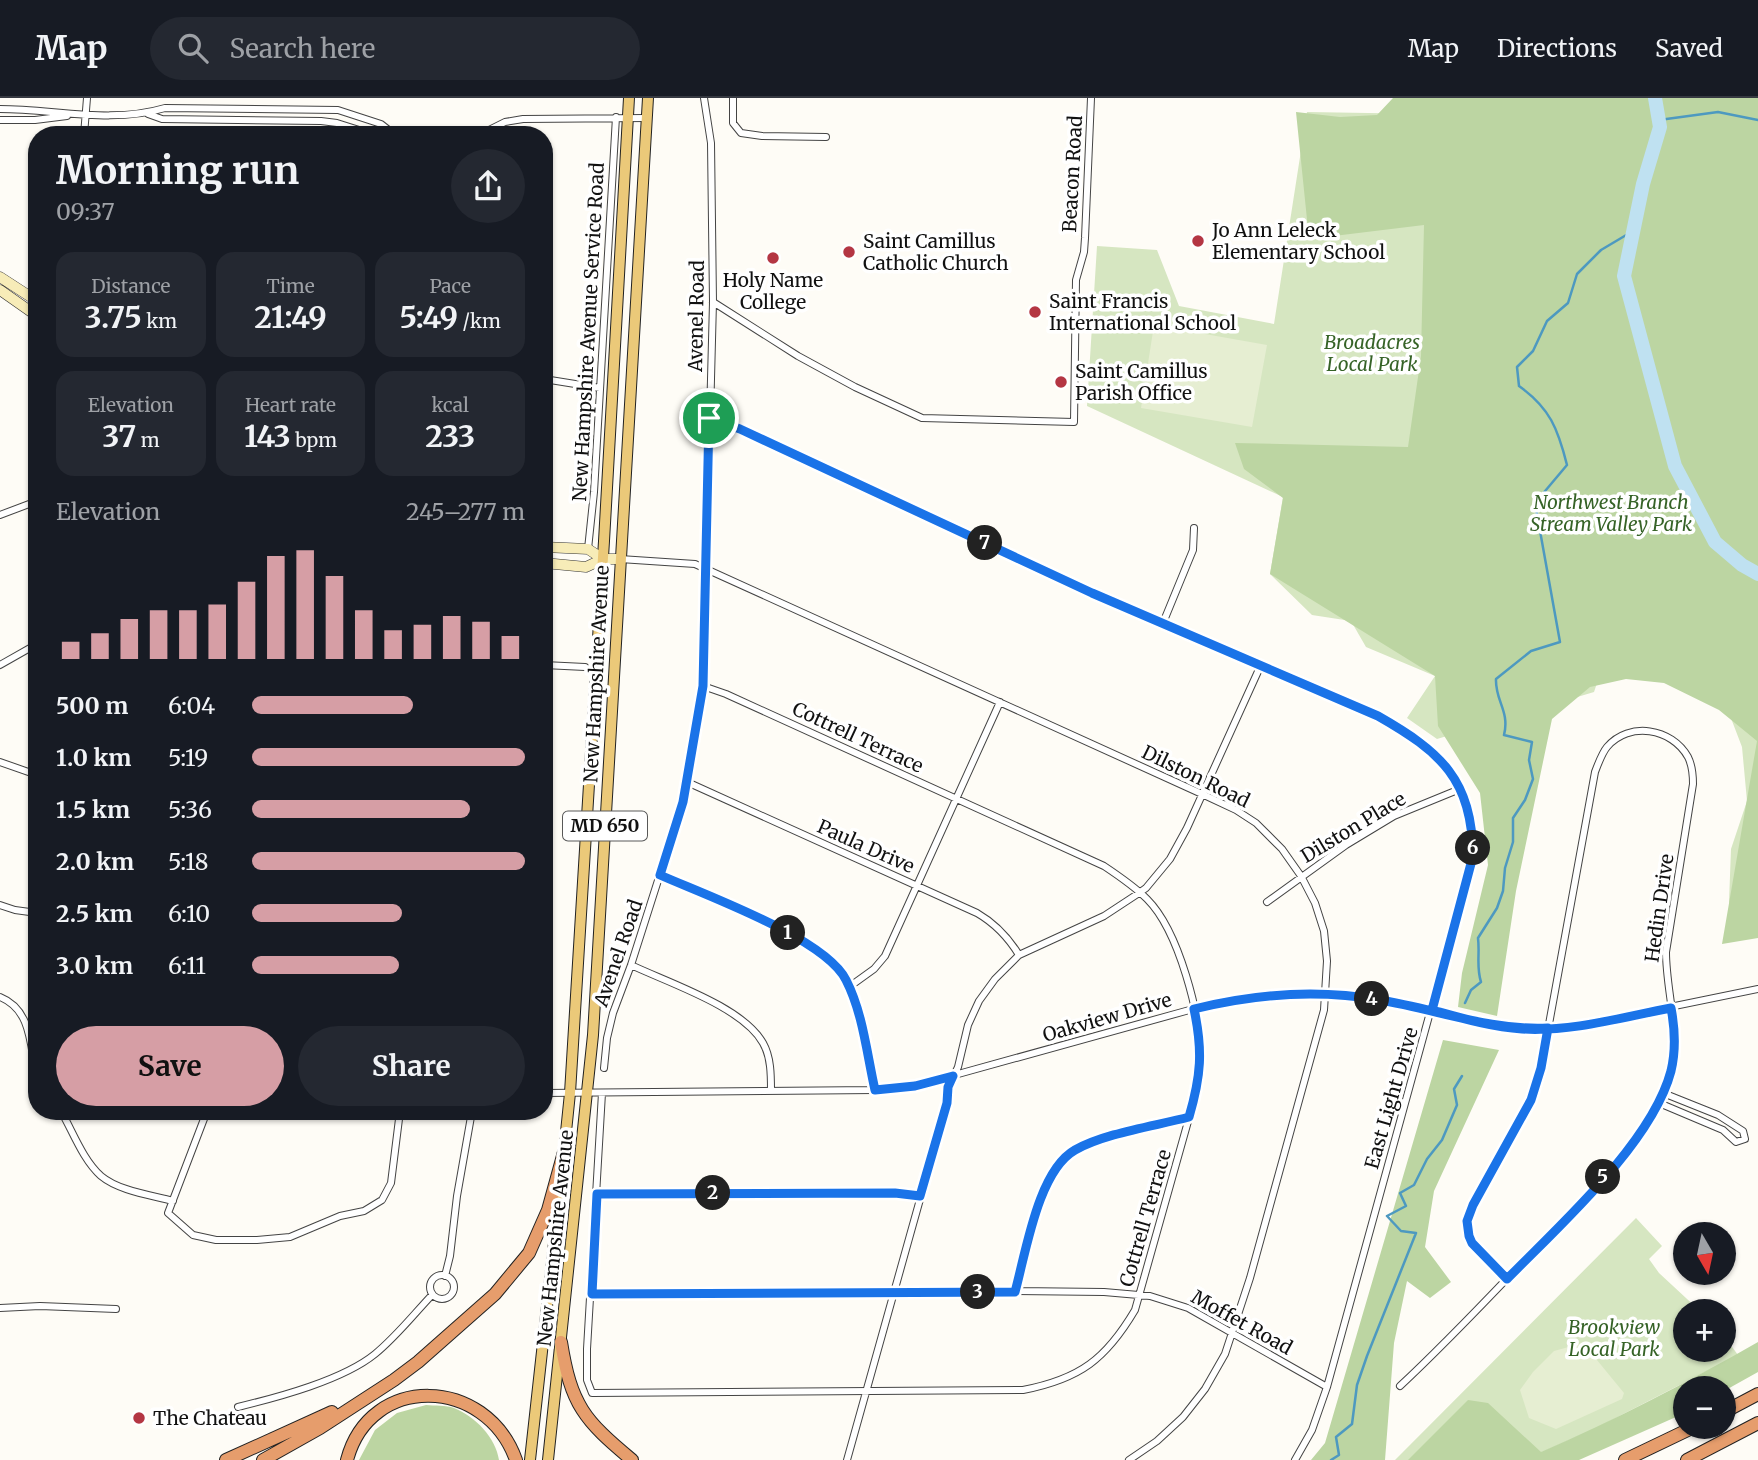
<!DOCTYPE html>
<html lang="en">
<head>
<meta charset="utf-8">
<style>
	:root { --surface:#171b24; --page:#242831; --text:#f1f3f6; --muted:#9ea1a6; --line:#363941; --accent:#d69ea5 }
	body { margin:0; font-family:Merriweather,serif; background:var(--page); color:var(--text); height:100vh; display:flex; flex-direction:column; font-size:26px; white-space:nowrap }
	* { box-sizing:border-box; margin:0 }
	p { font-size:23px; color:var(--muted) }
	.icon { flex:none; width:38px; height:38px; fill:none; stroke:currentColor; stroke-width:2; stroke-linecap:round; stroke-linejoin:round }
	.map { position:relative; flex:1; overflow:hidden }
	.details { position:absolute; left:28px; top:28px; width:525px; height:994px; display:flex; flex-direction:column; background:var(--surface); border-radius:28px; box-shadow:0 2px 5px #0004 }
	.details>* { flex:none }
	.needle { width:46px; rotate:171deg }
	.fabs { position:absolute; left:1673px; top:1124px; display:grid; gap:14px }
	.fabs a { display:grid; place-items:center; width:63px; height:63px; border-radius:50%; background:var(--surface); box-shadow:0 2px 5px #0004; font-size:35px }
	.pin { position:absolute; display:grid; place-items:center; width:60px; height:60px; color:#fff; margin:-30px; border:4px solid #fff; border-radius:50%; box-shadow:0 2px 7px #0007 }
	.km { position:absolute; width:35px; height:35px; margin:-18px; border-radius:50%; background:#222; color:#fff; font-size:19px; line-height:35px; text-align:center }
	.round { display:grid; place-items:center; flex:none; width:74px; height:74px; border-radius:37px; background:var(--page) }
	.headline { display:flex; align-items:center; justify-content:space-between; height:119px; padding:0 28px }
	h1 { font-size:38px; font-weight:700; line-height:52px }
	.figures { display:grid; grid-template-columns:repeat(3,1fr); gap:10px; height:119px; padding:7px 28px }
	.figures div { display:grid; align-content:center; border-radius:18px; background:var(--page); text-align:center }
	.figures b { font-size:30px; font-weight:700 }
	.figures small { font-size:19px; font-weight:400 }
	.figures p { font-size:19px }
	.chart { height:196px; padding:14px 28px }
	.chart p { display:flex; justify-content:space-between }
	.chart svg { width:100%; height:126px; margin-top:7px; stroke:var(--accent); stroke-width:6 }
	.action { display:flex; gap:14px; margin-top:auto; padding:14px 28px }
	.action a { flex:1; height:80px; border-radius:42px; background:var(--accent); color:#111; font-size:28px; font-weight:700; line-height:80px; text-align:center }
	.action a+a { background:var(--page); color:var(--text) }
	ul { padding:0 28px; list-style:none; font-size:23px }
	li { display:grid; grid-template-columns:112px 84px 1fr; align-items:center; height:52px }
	li i { height:18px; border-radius:9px; background:var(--accent) }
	header { display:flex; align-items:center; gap:42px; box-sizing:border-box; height:98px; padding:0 35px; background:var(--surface); border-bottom:2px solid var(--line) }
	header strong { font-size:33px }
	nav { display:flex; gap:38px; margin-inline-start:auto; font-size:24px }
	.search { width:490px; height:63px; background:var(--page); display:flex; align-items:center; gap:18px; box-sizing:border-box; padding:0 24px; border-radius:38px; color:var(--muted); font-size:26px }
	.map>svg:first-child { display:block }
	.green { fill:#d6e6c1 }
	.forest { fill:#bcd5a2 }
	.pitch { fill:#e6eed2 }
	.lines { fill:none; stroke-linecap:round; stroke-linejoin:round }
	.stream { stroke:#4d99c0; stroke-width:2.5 }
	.river { stroke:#bfe1f1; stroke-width:14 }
	.minor-casing { stroke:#444; stroke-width:8 }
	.secondary-casing { stroke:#333; stroke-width:11 }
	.primary-casing { stroke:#222; stroke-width:12 }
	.motorway-casing { stroke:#222; stroke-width:14 }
	.minor { stroke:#fff; stroke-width:6 }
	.secondary { stroke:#f7ecb8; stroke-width:10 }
	.primary { stroke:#ebc979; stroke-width:10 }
	.motorway { stroke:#e69d6c; stroke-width:12 }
	.route-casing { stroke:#fff; stroke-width:14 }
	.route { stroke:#1a73e8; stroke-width:9 }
	.poi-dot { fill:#b43643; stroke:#fff; stroke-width:2.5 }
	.labels { text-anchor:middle; stroke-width:7; stroke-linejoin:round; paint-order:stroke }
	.shield { fill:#fff; stroke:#585858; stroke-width:2 }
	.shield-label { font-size:18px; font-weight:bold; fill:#111 }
	.street-label { font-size:19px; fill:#111; stroke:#fff }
	.poi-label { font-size:19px; fill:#111; stroke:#fff; text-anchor:start }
	.park-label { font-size:19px; font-style:italic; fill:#366327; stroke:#fff }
</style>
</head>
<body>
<header>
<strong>Map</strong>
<div class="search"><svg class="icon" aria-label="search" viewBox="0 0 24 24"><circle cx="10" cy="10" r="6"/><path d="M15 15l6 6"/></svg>Search here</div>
<nav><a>Map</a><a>Directions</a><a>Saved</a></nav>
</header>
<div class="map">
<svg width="1758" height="1362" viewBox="0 0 1758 1362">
	<rect width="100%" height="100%" fill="#fefcf6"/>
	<!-- green -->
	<path class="green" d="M1758,0V822L1734,827L1729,804L1731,751L1747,703L1742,649L1729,615L1673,569L1605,561L1594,594L1437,641L1407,620L1435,578L1366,549L1351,523L1312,517L1270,476L1283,399L1087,308L1097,148L1157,152L1179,208L1274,226L1307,14L1491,17Z
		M1636,1120L1662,1148L1649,1161L1659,1175L1700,1213H1685V1251H1724V1238L1738,1257L1592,1332L1524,1362H1395Z"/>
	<!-- forest -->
	<path class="forest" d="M1393,0H1758V840L1722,846L1757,643L1719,612L1664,585L1626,581L1590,589L1552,621L1516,793L1497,918L1458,909L1462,875L1488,767L1480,695L1438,628L1435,578L1270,476L1283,400L1244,371L1235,345L1408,349L1421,258L1424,127L1309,141L1296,14L1340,19L1377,17Z
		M1443,942L1499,952L1434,1093L1425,1149L1451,1184L1430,1200L1407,1183L1394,1245L1385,1362H1311L1325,1345Z
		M1758,1244V1274L1724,1293V1290H1685V1315L1579,1362H1408L1468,1302L1488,1305L1541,1354C1615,1322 1688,1284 1758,1244Z
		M426,1307C435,1308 446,1307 454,1310C475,1318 496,1340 499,1362H359L375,1332L397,1315Z"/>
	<!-- pitch -->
	<path class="pitch" d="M1154,227L1267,247L1252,329L1141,310Z
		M1583,1245L1624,1295L1622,1301L1556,1331L1529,1320L1520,1292L1533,1274L1554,1253Z"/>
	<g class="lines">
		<!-- stream -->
		<path class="stream" d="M1659,22L1718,14L1758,22
			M1465,905L1471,892L1481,884C1476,869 1480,856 1478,840L1497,810L1503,793L1505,770L1513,744V720L1525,702L1533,681L1529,662L1532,644L1504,637C1510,613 1495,603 1496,581L1531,553L1560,544L1535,405L1567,367C1558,331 1550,310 1519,288L1517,269L1533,253L1547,223L1568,205L1577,176L1601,152L1633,133
			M1331,1362L1339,1357L1336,1339L1352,1326L1357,1287L1367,1258L1416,1135L1401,1133L1387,1118L1406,1108L1400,1095L1414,1087L1427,1061L1442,1042L1457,1007L1454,991L1462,978"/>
		<!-- river -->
		<path class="river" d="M1655,0L1660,29L1643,86L1624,178L1675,368L1715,444L1742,467L1758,476"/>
		<defs>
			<path id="minor" d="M733,0V25L741,35L762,38L826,39
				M0,11C55,11 111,26 165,10L338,12L381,26L395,37
				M148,16L162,21L321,23L337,25L375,37
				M0,22H35L67,18
				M84,37L87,0
				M479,37L505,24L523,21L647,20
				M713,204L798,258L855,289L922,320L1074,324L1076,182L1084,154L1085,140L1091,0
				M544,281L600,290
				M709,320L740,331L1092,495L1378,618C1441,654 1472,681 1473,758L1327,1289L1312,1332L1295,1362
				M0,417L37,403
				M588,451L594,394L616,19
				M620,461L695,466L1202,696L1236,712L1256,725L1282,751L1301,778L1315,805L1324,833L1327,863L1324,912L1250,1180L1225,1256L1205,1291L1183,1319L1157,1343L1129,1362
				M1163,525L1193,452L1194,430
				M0,567L37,546
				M544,567L585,569
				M0,664L37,677
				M687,684L977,815C996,826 1008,839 1019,857
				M660,777C705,797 826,840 846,882C863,915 867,956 875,992
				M1267,804L1346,747L1394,718L1460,691
				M0,807L15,812L37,815
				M631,867C669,885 743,909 763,945C771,959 771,977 771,993
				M849,889L874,871L885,858L1000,604
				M0,899C33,912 30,951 37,980
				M604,970L607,940L613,915L631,867L683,704L703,588L713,204L711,45L704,0
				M544,995L875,992L915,988L1193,911L1258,898L1295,896L1377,901L1501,929L1524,931L1582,927L1758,891
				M602,995L587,1251V1282L592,1295L1023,1292C1080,1281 1106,1261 1135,1212L1196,995C1198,985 1201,974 1201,963C1201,918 1179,833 1147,801C1134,788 1119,778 1104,768L726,596L703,588
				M1659,1005L1723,1032L1736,1044L1745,1041L1743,1033L1718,1017L1663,995
				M61,1013C73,1034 83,1062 101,1078C119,1093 151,1097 173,1103
				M207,1013L168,1115L193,1137L216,1142H257L290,1139L340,1118L364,1113L382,1102L391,1085L400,1013
				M597,1096L895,1095L921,1098
				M430 1189a12 12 0 1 1 24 0a12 12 0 1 1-24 0Z
				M445,1178L450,1158L457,1098L472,1013
				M1015,1193C1026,1154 1038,1073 1075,1052C1105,1035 1155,1028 1189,1019
				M592,1196L1015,1193L1104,1194L1150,1198L1188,1210L1327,1289
				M0,1210L40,1208L116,1211
				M1400,1288C1442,1249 1481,1208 1520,1167C1568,1119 1657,1037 1671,970C1680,931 1666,893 1666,854L1693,686C1693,676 1692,667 1688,659C1672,630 1629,623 1607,649C1602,655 1598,666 1595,674L1541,970L1531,1002L1473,1107C1468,1121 1466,1131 1472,1145L1507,1181
				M238,1309C279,1299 343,1282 375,1256C396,1239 414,1216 432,1197
				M847,1362L947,1005L948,990L958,969L968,927L979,903L995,881L1019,857L1104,818L1139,795L1146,790L1170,761L1187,730L1260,569"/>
			<path id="secondary" d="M0,179L37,203
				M0,192L37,218
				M544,449L588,451L603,461
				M544,465L586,469L603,461H620"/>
			<path id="primary" d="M563,1063L570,995L604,443L629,0
				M530,1362L561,1082
				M548,1362L593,937L648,0"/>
			<path id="motorway" d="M561,1244C571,1307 584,1322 632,1362
				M1724,1314L1758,1296
				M226,1362L332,1314
				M263,1362L320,1330L394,1282L418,1264L495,1196L529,1155L548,1112L564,1054
				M347,1362C370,1275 486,1278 516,1362
				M1625,1362L1696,1328
				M1687,1362L1758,1325"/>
		</defs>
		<!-- minor casing -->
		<use href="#minor" class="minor-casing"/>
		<!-- secondary casing -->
		<use href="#secondary" class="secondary-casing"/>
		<!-- primary casing -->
		<use href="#primary" class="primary-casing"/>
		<!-- motorway casing -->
		<use href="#motorway" class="motorway-casing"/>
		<!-- minor -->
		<use href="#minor" class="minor"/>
		<!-- secondary -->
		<use href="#secondary" class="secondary"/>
		<!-- primary -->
		<use href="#primary" class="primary"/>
		<!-- motorway -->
		<use href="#motorway" class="motorway"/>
	</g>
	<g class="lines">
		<defs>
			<path id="route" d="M709,320L703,588L683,704L660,777C705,797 825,840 846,882C863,915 867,957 875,992L915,988L953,978L948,989L947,1005L920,1098L895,1095L597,1096L592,1196L1015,1194C1026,1154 1038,1073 1075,1052C1105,1035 1155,1028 1189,1019C1201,978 1203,953 1194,911C1254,896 1317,891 1380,902C1436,911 1490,933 1548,930L1541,970L1531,1002L1473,1107L1467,1123L1469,1138L1472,1145L1507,1181C1559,1128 1652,1045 1671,973C1676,952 1675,931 1671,910C1623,919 1572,934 1522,931C1491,929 1461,920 1432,912L1473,758C1472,681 1441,654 1378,618L1092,495L740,331L709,320"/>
		</defs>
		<!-- route casing -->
		<use href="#route" class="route-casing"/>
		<!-- route -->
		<use href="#route" class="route"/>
	</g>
	<!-- markers -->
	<g class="poi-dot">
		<circle cx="1198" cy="143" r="7"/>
		<circle cx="849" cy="154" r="7"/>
		<circle cx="773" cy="160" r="7"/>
		<circle cx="1035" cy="214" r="7"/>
		<circle cx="1061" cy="284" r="7"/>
		<circle cx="139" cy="1320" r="7"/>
	</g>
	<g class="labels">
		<!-- shield labels -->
		<rect class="shield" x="563" y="713.5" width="84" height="29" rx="5"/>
		<g class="shield-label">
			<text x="605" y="734">MD 650</text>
		</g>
		<!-- street labels -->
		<g class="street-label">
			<text transform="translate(1072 76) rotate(-87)" y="7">Beacon Road</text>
			<text transform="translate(696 218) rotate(-89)" y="7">Avenel Road</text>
			<text transform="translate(588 234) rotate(-87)" y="7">New Hampshire Avenue Service Road</text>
			<text transform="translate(596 576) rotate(-87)" y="7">New Hampshire Avenue</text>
			<text transform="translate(858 639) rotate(25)" y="7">Cottrell Terrace</text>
			<text transform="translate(1196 678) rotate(26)" y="7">Dilston Road</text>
			<text transform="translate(1353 729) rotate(-31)" y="7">Dilston Place</text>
			<text transform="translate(866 748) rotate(24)" y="7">Paula Drive</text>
			<text transform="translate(1659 810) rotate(-82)" y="7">Hedin Drive</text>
			<text transform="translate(618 855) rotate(-71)" y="7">Avenel Road</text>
			<text transform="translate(1107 919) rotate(-16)" y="7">Oakview Drive</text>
			<text transform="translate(1391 1000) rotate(-74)" y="7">East Light Drive</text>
			<text transform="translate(1145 1120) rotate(-74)" y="7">Cottrell Terrace</text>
			<text transform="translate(555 1140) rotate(-84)" y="7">New Hampshire Avenue</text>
			<text transform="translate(1242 1224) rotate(29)" y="7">Moffet Road</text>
		</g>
		<!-- poi labels -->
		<g class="poi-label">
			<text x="1212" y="139">Jo Ann Leleck<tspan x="1212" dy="22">Elementary School</tspan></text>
			<text x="863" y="150">Saint Camillus<tspan x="863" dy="22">Catholic Church</tspan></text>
			<text x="773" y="189" text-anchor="middle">Holy Name<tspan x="773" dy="22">College</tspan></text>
			<text x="1049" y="210">Saint Francis<tspan x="1049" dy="22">International School</tspan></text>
			<text x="1075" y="280">Saint Camillus<tspan x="1075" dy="22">Parish Office</tspan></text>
			<text x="153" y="1327">The Chateau</text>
		</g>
		<!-- park labels -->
		<g class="park-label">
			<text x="1372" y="251">Broadacres<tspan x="1372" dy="22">Local Park</tspan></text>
			<text x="1611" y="411">Northwest Branch<tspan x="1611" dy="22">Stream Valley Park</tspan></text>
			<text x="1614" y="1236">Brookview<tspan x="1614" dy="22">Local Park</tspan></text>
		</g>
	</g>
</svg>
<div class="fabs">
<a><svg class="needle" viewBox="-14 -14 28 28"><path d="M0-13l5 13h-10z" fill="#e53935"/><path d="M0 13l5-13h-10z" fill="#9ea1a6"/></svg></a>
<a>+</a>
<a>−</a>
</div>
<div class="pin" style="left:709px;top:320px;background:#1e9e55"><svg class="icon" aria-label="arrive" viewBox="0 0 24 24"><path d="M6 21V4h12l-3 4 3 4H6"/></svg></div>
<b class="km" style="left:788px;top:835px">1</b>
<b class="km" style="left:713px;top:1095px">2</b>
<b class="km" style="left:978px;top:1194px">3</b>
<b class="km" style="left:1372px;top:901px">4</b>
<b class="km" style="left:1603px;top:1079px">5</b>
<b class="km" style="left:1473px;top:750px">6</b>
<b class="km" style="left:985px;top:445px">7</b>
<section class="details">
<div class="headline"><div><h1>Morning run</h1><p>09:37</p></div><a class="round"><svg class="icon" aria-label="share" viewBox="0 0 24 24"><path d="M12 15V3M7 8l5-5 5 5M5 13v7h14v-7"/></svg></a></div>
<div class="figures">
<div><p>Distance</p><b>3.75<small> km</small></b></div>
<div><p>Time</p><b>21:49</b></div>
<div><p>Pace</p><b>5:49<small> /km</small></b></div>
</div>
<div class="figures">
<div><p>Elevation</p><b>37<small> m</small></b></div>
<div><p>Heart rate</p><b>143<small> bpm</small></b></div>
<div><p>kcal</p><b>233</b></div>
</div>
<div class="chart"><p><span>Elevation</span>245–277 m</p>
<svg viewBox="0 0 160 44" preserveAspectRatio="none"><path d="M5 44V38M15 44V35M25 44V30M35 44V27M45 44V27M55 44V25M65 44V17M75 44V8M85 44V6M95 44V15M105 44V27M115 44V34M125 44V32M135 44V29M145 44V31M155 44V36"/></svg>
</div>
<ul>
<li><b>500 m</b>6:04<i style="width:59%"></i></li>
<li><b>1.0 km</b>5:19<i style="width:100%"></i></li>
<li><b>1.5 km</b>5:36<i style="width:80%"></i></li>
<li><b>2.0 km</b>5:18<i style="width:100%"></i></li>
<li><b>2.5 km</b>6:10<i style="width:55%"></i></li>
<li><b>3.0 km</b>6:11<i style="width:54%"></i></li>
</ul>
<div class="action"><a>Save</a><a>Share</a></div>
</section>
</div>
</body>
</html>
